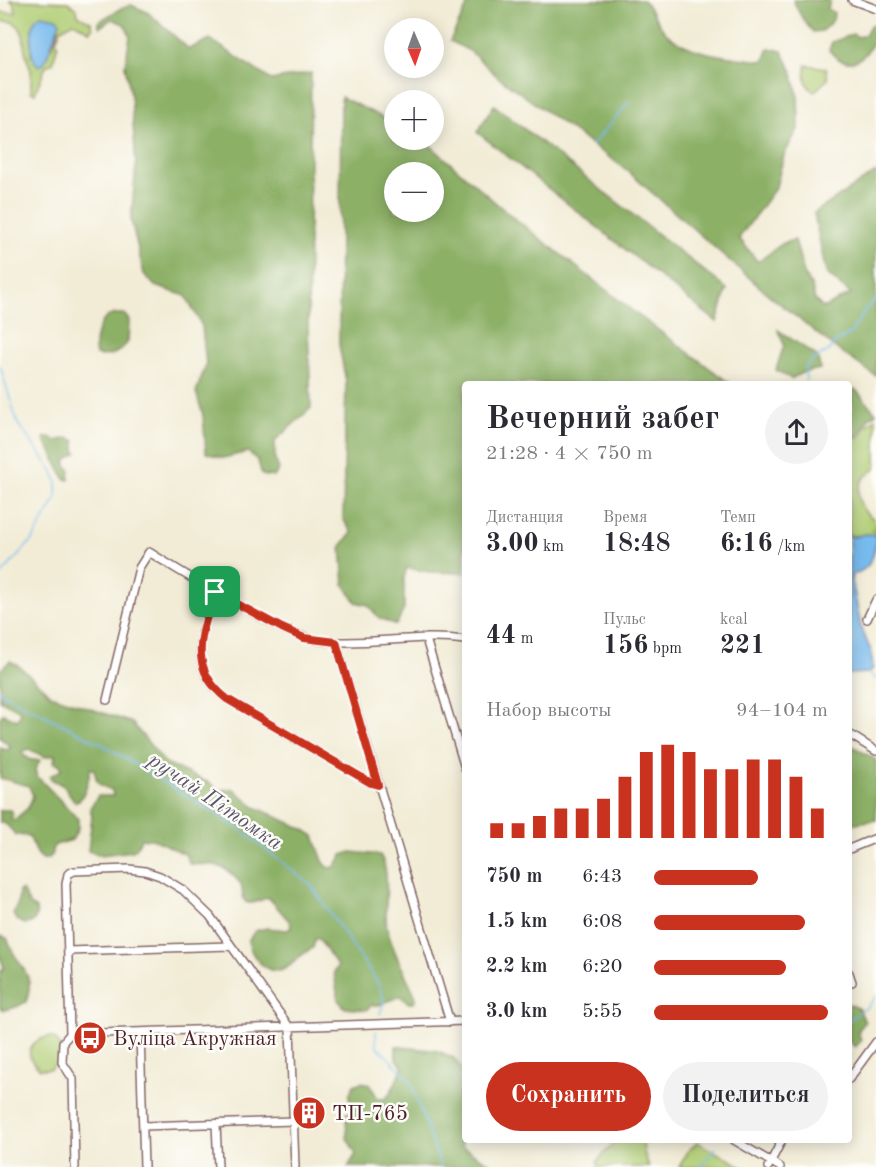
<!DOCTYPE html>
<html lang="ru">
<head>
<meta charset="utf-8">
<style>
	:root { --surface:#fff; --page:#f2f2f3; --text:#2b2b33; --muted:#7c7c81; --accent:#c8321e }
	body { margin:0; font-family:"Old Standard TT",serif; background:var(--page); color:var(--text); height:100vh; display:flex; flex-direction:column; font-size:22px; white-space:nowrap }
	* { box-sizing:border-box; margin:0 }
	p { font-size:20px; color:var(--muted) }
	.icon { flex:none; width:33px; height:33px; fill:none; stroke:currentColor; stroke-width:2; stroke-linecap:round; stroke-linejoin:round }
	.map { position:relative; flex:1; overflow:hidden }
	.sheet { position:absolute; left:462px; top:381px; width:390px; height:762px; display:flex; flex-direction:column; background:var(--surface); border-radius:6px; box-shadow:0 3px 15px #0003 }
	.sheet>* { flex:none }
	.needle { width:39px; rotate:178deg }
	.fabs { position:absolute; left:384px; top:18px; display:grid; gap:12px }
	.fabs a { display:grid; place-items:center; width:60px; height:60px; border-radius:50%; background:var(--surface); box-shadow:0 3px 15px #0003; font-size:30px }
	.pin { position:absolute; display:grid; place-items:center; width:51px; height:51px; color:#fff; margin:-26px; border-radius:12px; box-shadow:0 3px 9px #0006 }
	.round { display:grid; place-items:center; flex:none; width:63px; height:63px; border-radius:32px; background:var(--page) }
	.head { display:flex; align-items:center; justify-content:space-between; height:102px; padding:0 24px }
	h1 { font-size:33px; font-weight:700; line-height:45px }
	.figures { display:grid; grid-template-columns:repeat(3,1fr); gap:9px; height:102px; padding:6px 24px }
	.figures div { display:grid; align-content:center }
	.figures b { font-size:26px; font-weight:700 }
	.figures small { font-size:16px; font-weight:400 }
	.figures p { font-size:16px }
	.chart { height:168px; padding:12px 24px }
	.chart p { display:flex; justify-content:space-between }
	.chart svg { width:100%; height:108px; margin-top:6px; stroke:var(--accent); stroke-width:6 }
	.cta { display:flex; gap:12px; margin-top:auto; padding:12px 24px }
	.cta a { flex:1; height:69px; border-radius:36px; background:var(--accent); color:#fff; font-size:24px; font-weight:700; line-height:69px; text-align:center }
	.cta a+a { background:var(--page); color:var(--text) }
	ul { padding:0 24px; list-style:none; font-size:20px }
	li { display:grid; grid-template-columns:96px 72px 1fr; align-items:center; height:45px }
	li i { height:15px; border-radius:8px; background:var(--accent) }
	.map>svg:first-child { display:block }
	.green { fill:#b0cd74; stroke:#7d7650; stroke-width:1.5; fill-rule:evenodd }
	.forest { fill:#8cb066; stroke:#6b6848; stroke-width:1.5; fill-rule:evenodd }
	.water { fill:#78bbee; stroke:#616d8c; stroke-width:1.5 }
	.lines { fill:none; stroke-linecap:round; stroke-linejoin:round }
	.stream { stroke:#78bbee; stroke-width:1.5 }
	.minor-casing { stroke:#856767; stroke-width:10 }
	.minor { stroke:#fff; stroke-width:7 }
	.route-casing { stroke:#fff; stroke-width:12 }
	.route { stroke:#c8321e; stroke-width:8 }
	.labels { text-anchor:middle; stroke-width:5; stroke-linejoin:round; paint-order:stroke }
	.poi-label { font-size:21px; fill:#4a1f2b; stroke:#fdfcf7; text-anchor:start }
	.water-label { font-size:22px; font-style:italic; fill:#5a566f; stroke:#fdfcf7 }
</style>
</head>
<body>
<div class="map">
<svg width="876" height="1167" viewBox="0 0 876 1167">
	<rect width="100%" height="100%" fill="#fdfcf7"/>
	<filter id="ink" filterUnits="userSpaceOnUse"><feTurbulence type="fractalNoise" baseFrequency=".0167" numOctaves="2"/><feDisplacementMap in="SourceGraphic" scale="12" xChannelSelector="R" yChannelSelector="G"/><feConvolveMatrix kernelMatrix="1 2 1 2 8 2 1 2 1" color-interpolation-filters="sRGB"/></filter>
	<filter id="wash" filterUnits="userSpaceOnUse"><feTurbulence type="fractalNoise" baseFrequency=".008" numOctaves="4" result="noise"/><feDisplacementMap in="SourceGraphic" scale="24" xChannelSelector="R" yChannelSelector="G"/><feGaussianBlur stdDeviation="1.35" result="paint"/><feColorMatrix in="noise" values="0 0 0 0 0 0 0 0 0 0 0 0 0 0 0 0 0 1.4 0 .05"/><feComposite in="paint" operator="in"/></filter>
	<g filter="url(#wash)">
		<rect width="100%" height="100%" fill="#f2ecd6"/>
		<!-- green -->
		<path class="green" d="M10,0L68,2L77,10L78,15L91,22L93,28L89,31L74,22L61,29L56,41L58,44L53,63L46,66L35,93L31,92V71L25,51L23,35L19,27L13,22L0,21V12L16,13L14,4ZM32,28H59L52,47L31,56Z
			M806,65L826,68L828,79L814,92C804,85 805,76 806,65Z
			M876,418V468C873,471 868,474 865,477C852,491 860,511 874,519L876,530H872L876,535C867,534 858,538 849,535V497L853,481L852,472L849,469V432L853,437L859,438L866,426Z
			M51,1037C62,1041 61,1052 59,1062L50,1069H40C21,1056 30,1038 51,1037Z
			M613,1140H643L644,1152L649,1167H598L597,1161L613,1144Z
			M698,1142C712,1152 728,1157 742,1167H679L689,1150Z"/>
		<!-- forest -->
		<path class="forest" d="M465,0H643C653,9 657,25 667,34C693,56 732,57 764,61L769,48L782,51L792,71L798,96L799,127L784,155L776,187L739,238L758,262L783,243L795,240L804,274L812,287L815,300L823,308L851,294L826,273L814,213L876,172V376L838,350L770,296L624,168L498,77L470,51L450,41L467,6Z
			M793,0H830L828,9L834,13L833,20L822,31L813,32C804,22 798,12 793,0Z
			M131,5L147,12L189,49L210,39L271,80L311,73L308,326L311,408L275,441V459L279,469L274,477L262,475L258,461L248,452L223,458L206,453L203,415L196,392L206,365L202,326L186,296L155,286L144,274L131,220L136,166L131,95L125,66L130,36L124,24L112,19L100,27L98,22L118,10Z
			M876,24V41C870,45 868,52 863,56C851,67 838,62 829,50L832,42L853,34L858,37L865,35L869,27Z
			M341,97L394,123V140H424L504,210L634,312L731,384H465V573L430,572L407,568L404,577V609L396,625L379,618L368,605L356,602L344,585L341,546L352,533L343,519L346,382L339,345ZM394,172H434V212H394Z
			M494,105L727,289L717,322L477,132Z
			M116,314H124L129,320L128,342C119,353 110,358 96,355C93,343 97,325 107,317C108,316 115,314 116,314Z
			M778,330L818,357L820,369L802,373L791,379L776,370L784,345Z
			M855,389L876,413L869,418L857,437L849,429V414L852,409L851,390Z
			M50,437L56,441L69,438L75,441V450L77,453L65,461L67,467L70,469L69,480L65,479C60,471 57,464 53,456C51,449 45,444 44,438Z
			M10,661L19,666L51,695L132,723L166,764L210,783L218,790L234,789L253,806L303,829L314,836L323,861L328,868L335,867L342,855L351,852L380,855C392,874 383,905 387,928C392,951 406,975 416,997L414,1003H409L400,996L379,1005H371L367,1010L345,1008L338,1000L334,972L338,966L318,938L315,939L313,948C300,953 292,967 282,970C265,975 251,955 248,941L255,931L267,928L287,930L291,928L290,922L269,898C262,898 253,906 246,902C241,899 243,889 241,884C238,880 228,870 223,868C213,862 201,866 190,864L185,854L153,839H141L136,849L132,851L100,855L88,851L92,816L90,808L98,796H113L112,790C97,785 97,784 94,769H90C89,781 86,791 79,801L75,802L64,786L51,779L50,776L60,771L62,768L59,764L54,763L55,755L45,757L29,749L22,751L23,755L31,760H40L35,770L37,776L78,819V829L72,840L55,845L52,849V855L48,859H42L37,853L29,836L16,835L5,823H0V810H10L13,814L11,818L14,820L28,808L33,796L29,786L0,778V762L2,758L0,757V748L7,750L11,747L0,738V717L3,714L17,720L21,713L17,709L0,700V670Z
			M849,744L876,760V820L849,824Z
			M22,890L30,905L36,909C40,926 19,929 13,914L18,903L19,891Z
			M1,936L7,938C9,943 11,948 13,952C24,972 35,977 26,1002L16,1007L5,1010L0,1009V972L4,968L0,956Z
			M849,1004L859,1009L865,1022L858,1031L861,1041L855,1047L849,1042Z
			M396,1046L438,1051L454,1058L461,1068L458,1124L462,1147L497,1167H348L356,1154L347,1138L346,1115L352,1109C348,1098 348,1095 354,1085L361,1082L369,1084L378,1098L385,1099C395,1090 396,1078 403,1067L396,1059Z"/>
		<!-- water -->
		<path class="water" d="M41,15L56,18L60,22L44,64L39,66C27,58 31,32 35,20Z
			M865,534L876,535C876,552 872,570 853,574L851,579L855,595L861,628L871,651L873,668L869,673L849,674V535L854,537Z"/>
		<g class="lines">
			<!-- stream -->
			<path class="stream" d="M592,145L629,102
				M0,366L18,424L52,470L57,482L56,499L33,539L0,576
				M806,381L805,367L813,360L828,351L836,342L851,333L866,309L876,299
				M869,673L876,679
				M0,689L1,693L105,746L237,827L311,885L378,983L384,1001L380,1014
				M849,1020L867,1007L876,996
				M376,1031V1045L410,1080L441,1167
				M700,1167L716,1148"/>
		</g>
	</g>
	<g filter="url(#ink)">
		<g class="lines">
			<defs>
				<path id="minor" d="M852,0L876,9
					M215,592C201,634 186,668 227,699L371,783L378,785
					M867,619L876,600
					M426,639L465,768
					M336,642L450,1022
					M107,700L139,568L149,552C181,572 214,592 248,610C272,623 295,638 323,641C370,646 418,633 465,640
					M849,734L876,751
					M849,849L876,838
					M68,951L230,946
					M849,973L852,982
					M140,1033L144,1167
					M70,1034L465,1021
					M849,1079L876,1042
					M216,1124L218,1167
					M143,1126L294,1121
					M734,1140L780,1167
					M75,1167L73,1079L62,1062L63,1042L70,1034L66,884L68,874L74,871L129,869L145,871L160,876L183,890L210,916L290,1028L295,1167
					M768,1167L782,1140"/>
			</defs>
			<!-- minor casing -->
			<use href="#minor" class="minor-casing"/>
			<!-- minor -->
			<use href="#minor" class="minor"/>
		</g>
	</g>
	<g class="lines" filter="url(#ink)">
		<defs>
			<path id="route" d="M215,592L282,628L304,638L336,642L378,785L371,783L227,699C187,668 201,634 215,592Z"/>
		</defs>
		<!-- route casing -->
		<use href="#route" class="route-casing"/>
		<!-- route -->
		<use href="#route" class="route"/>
	</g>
	<!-- icons -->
	<defs>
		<symbol id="bus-disc" viewBox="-11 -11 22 22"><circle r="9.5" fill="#c8321e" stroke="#fdfcf7"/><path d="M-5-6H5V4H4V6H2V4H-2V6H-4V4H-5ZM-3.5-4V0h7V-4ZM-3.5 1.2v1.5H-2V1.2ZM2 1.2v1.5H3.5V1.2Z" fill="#fff"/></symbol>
		<symbol id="building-disc" viewBox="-11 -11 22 22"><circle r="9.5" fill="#c8321e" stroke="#fdfcf7"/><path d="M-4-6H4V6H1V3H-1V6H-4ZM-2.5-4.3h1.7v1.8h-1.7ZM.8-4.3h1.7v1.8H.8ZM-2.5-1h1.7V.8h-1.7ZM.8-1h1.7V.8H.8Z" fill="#fff"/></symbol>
	</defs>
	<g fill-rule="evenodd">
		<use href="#bus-disc" x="71" y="1019" width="38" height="38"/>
		<use href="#building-disc" x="290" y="1094" width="38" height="38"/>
	</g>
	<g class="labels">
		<!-- poi labels -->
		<g class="poi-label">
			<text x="113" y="1045">Вуліца Акружная</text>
			<text x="332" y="1120">ТП-765</text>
		</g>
		<!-- water labels -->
		<g class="water-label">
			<text transform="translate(216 800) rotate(34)" y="8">ручай Пітомка</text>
		</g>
	</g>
</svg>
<div class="fabs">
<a><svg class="needle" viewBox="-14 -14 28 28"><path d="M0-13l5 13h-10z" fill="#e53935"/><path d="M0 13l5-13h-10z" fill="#7c7c81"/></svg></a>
<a>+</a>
<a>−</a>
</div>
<div class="pin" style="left:215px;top:592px;background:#1e9e55"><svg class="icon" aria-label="arrive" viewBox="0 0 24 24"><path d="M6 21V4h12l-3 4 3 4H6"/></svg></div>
<section class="sheet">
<div class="head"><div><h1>Вечерний забег</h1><p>21:28 · 4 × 750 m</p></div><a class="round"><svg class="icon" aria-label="share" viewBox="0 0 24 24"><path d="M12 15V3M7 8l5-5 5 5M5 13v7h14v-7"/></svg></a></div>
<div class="figures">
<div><p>Дистанция</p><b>3.00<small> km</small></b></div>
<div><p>Время</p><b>18:48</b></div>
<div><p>Темп</p><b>6:16<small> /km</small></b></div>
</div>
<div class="figures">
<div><b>44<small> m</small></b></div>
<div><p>Пульс</p><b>156<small> bpm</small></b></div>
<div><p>kcal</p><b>221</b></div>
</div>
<div class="chart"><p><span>Набор высоты</span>94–104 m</p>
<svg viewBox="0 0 160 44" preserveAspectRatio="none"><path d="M5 44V38M15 44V38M25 44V35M35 44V32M45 44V32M55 44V28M65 44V19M75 44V9M85 44V6M95 44V9M105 44V16M115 44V16M125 44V12M135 44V12M145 44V19M155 44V32"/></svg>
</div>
<ul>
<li><b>750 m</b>6:43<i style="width:60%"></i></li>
<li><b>1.5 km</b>6:08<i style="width:87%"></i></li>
<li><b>2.2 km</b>6:20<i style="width:76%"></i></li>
<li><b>3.0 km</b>5:55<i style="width:100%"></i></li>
</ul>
<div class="cta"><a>Сохранить</a><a>Поделиться</a></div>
</section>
</div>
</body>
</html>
